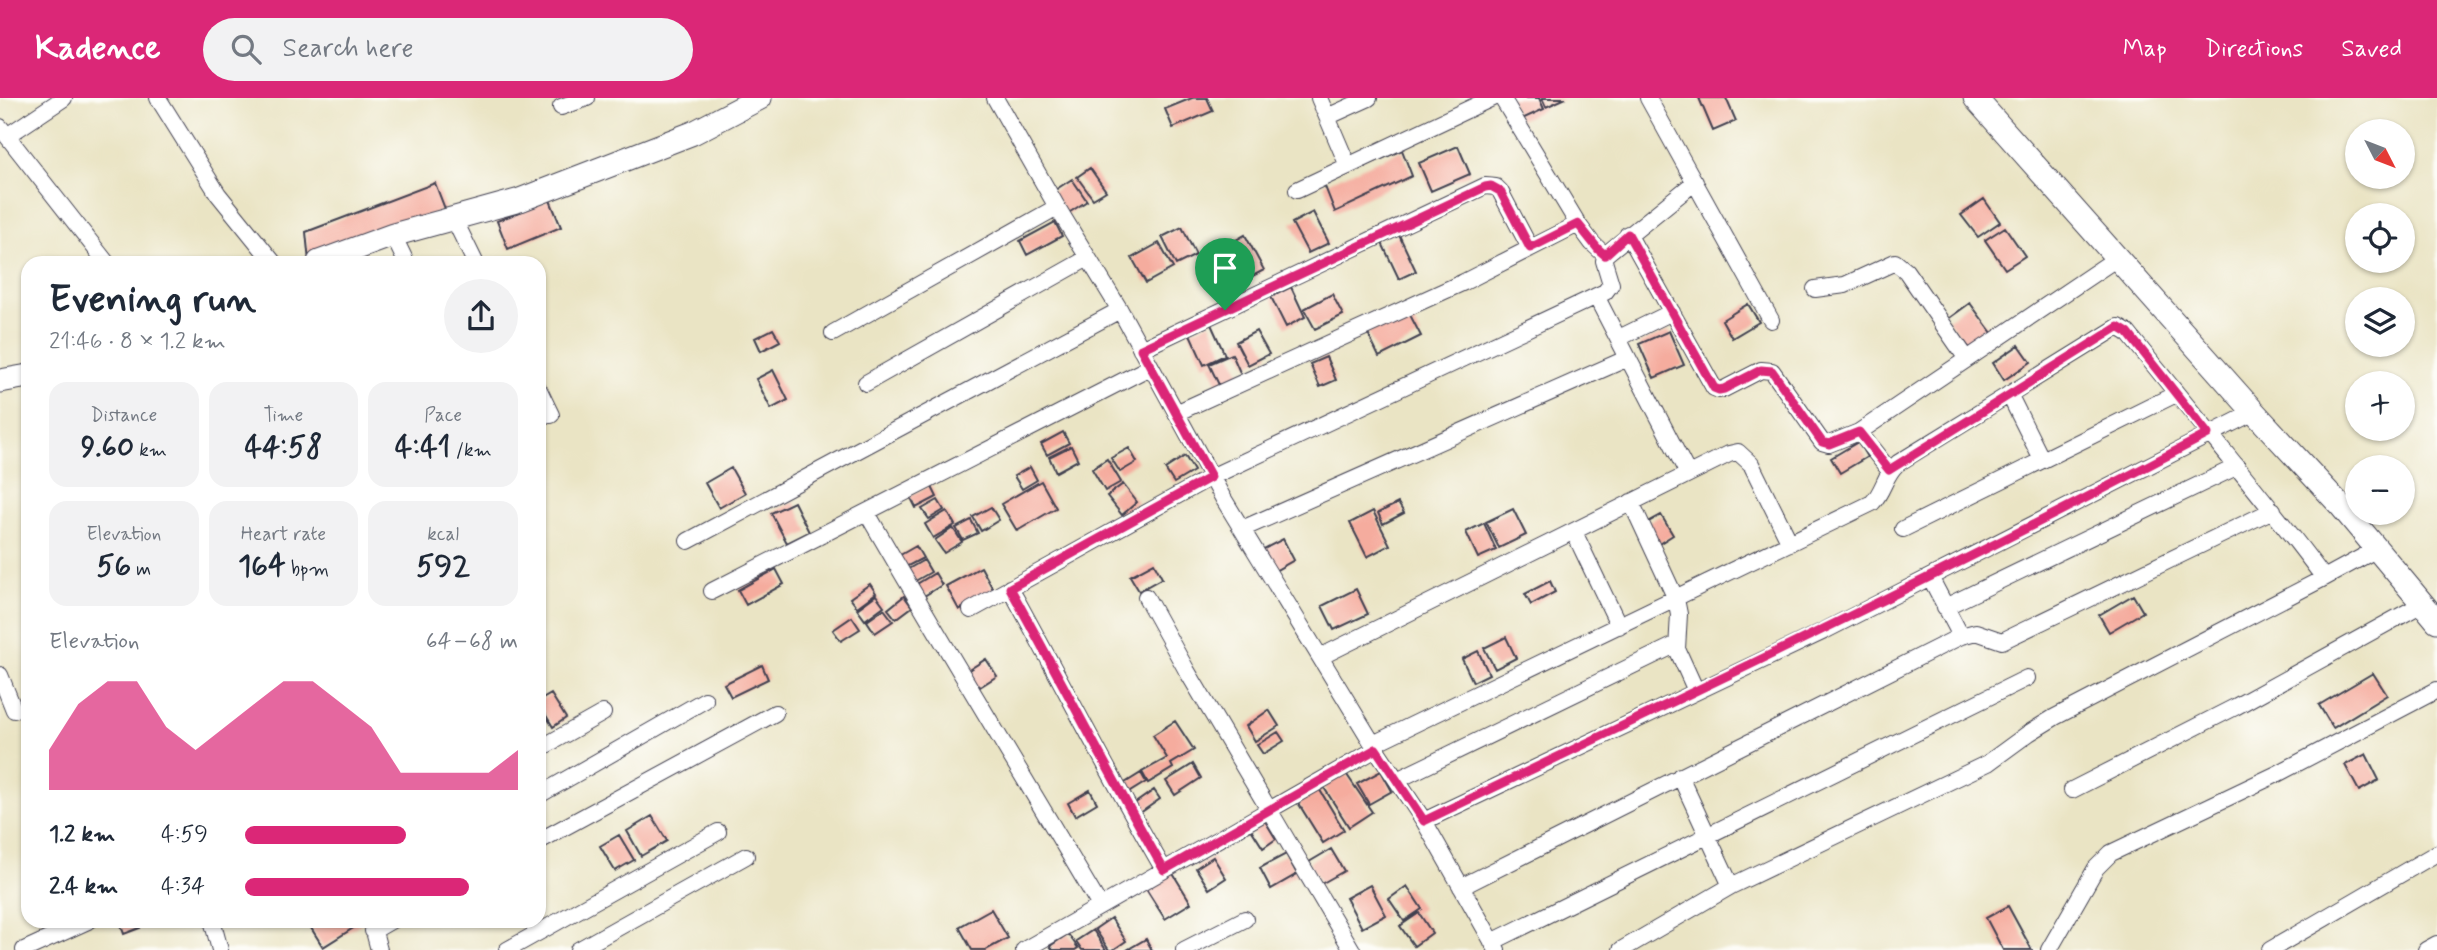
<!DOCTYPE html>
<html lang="en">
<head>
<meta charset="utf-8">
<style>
	:root { --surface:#fff; --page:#f2f2f3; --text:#1f2937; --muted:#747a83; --accent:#db2777 }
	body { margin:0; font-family:Mynerve,sans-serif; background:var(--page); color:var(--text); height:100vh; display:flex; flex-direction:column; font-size:26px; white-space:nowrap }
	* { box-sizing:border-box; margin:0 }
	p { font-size:23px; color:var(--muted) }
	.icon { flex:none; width:38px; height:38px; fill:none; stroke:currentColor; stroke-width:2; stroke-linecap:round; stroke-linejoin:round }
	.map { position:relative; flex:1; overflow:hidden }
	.details { position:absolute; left:21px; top:158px; width:525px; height:672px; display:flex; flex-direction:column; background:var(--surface); border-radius:21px; box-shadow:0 2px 5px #0004 }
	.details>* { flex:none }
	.needle { width:46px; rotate:132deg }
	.controls { position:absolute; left:2345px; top:21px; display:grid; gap:14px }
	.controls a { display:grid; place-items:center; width:70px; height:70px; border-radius:50%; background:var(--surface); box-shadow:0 2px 5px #0004; font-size:35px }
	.pin { position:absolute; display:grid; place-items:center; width:60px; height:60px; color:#fff; margin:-72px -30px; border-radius:50% 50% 50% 0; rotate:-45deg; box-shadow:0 0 7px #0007 }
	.pin .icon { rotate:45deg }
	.round { display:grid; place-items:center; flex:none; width:74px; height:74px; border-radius:37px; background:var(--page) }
	.headline { display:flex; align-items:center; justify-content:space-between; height:119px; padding:0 28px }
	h1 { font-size:38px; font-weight:700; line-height:52px }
	.stats { display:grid; grid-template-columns:repeat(3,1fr); gap:10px; height:119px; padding:7px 28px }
	.stats div { display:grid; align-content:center; border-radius:18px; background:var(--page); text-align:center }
	.stats b { font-size:30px; font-weight:700 }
	.stats small { font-size:19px; font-weight:400 }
	.stats p { font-size:19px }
	.chart { height:196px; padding:14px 28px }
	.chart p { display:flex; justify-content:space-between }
	.chart svg { width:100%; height:126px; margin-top:7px; fill:var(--accent); opacity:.7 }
	ul { padding:0 28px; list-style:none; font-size:23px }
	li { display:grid; grid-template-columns:112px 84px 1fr; align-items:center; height:52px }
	li i { height:18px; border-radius:9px; background:var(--accent) }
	header { display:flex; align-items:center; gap:42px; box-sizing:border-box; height:98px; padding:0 35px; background:var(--accent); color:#fff }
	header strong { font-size:33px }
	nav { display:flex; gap:38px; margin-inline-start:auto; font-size:24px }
	.search { width:490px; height:63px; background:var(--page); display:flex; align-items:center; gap:18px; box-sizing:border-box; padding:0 24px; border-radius:38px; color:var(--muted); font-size:26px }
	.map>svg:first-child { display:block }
	.building { fill:#f5ac9e }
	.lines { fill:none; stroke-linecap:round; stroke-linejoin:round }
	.street-casing { stroke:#403f50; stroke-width:18 }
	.secondary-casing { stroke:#403f50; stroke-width:25 }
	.street { stroke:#fff; stroke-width:16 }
	.secondary { stroke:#fff; stroke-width:23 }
	.route-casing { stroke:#fff; stroke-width:14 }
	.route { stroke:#db2777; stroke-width:9 }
</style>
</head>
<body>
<header>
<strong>Kadence</strong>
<div class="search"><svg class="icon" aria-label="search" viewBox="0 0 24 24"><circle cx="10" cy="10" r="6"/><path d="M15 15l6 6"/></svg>Search here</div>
<nav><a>Map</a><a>Directions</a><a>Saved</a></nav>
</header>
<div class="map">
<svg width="2437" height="852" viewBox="0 0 2437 852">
	<rect width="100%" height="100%" fill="#fdfcf7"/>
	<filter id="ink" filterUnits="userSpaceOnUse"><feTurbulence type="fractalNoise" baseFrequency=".0143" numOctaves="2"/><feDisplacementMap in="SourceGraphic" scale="14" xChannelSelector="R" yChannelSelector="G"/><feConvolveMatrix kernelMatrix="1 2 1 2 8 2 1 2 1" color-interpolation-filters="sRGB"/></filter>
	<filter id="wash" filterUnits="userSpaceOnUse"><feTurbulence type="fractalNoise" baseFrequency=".00686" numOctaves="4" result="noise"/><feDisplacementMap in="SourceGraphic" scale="28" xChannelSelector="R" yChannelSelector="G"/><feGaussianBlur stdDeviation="1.57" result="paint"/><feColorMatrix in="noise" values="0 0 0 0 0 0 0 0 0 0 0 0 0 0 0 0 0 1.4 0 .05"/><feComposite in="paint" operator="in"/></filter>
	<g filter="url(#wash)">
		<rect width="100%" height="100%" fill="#eae4c4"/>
		<g id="blocks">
			<!-- building -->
			<path class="building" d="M1192,0H1207L1213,13L1173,30L1165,11Z
				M1509,0H1539L1544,11L1520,22Z
				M1542,0H1566L1546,9Z
				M1699,0H1726L1736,23L1713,33Z
				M1458,48L1470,76L1431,93L1419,65Z
				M1402,52L1412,78L1335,114L1324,86Z
				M1090,70L1106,93L1093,101L1077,79Z
				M1072,81L1087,103L1067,116L1052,94Z
				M435,85L445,111L309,164L306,134Z
				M1984,101L2000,124L1978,139L1961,117Z
				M550,102L561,129L508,151L497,123Z
				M1313,114L1329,145L1308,155L1292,125Z
				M1055,124L1062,138L1027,157L1020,143Z
				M1182,129L1196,157L1176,167L1162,139Z
				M2005,129L2025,158L2005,171L1985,142Z
				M1245,137L1264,172L1249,180L1231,145Z
				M1399,137L1416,173L1399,181L1382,145Z
				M1159,145L1173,170L1146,185L1132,160Z
				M1224,146L1245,182L1224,194L1204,157Z
				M1291,189L1305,219L1286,229L1271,199Z
				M1332,196L1343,217L1315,231L1304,211Z
				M1970,205L1992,235L1970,251L1948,221Z
				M1748,206L1759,224L1732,240L1722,222Z
				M1408,213L1421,238L1379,259L1367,234Z
				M1210,224L1225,257L1204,267L1189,234Z
				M773,231L780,243L761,253L755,240Z
				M1256,233L1269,256L1248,267L1236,244Z
				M1669,233L1684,267L1654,280L1639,246Z
				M2019,247L2031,264L2004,282L1993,265Z
				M1232,256L1242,279L1220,289L1209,266Z
				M1326,259L1336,282L1320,289L1310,266Z
				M773,272L788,302L771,311L756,281Z
				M1063,334L1069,345L1047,357L1041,346Z
				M1858,344L1867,359L1840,375L1831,360Z
				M1071,348L1078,362L1056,374L1049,359Z
				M1129,350L1137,364L1120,374L1111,360Z
				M1185,358L1194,373L1174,385L1165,371Z
				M1107,361L1121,384L1105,393L1092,371Z
				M1030,369L1037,382L1022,391L1014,378Z
				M731,370L745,395L719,410L705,385Z
				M1041,383L1056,410L1017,433L1001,406Z
				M1123,386L1137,404L1122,417L1107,398Z
				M931,387L937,399L916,410L910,398Z
				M938,402L944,412L929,421L922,411Z
				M794,404L809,434L787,445L771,415Z
				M1398,405L1404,415L1383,426L1378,415Z
				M991,409L999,422L981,433L973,419Z
				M1513,411L1526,437L1499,450L1486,424Z
				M947,413L955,427L933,440L925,426Z
				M1373,413L1390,447L1367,459L1350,425Z
				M1661,417L1673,437L1657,447L1645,426Z
				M971,422L978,435L963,442L956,430Z
				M1484,425L1496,452L1478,460L1466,434Z
				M953,430L962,444L944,455L935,442Z
				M1283,441L1294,462L1271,475L1260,453Z
				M916,448L923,460L902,471L895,460Z
				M924,462L931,474L910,486L903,474Z
				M1154,465L1162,480L1139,493L1130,478Z
				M981,469L994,493L959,512L946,488Z
				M776,471L784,486L746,507L738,492Z
				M935,475L942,487L919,501L912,489Z
				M1550,483L1555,494L1531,507L1525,496Z
				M870,486L876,495L857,509L850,500Z
				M1356,491L1368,516L1334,532L1322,508Z
				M876,497L884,508L865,522L857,511Z
				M2133,497L2143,514L2109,534L2099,517Z
				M904,498L912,509L896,521L888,511Z
				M884,511L893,523L875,535L867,523Z
				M852,519L860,531L841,543L833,532Z
				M1506,539L1516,560L1495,571L1484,550Z
				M1478,553L1489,576L1473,584L1462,561Z
				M986,561L997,578L975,592L964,575Z
				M762,567L768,581L731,599L724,586Z
				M2373,575L2387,597L2333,630L2319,607Z
				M551,596L566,620L553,629L539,606V603Z
				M1269,612L1279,628L1255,643L1246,628Z
				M1175,623L1194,652L1171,666L1173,670L1148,685L1142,674L1167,660L1153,637Z
				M1278,634L1284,643L1263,656L1257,647Z
				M2366,656L2379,682L2359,693L2345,667Z
				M1193,666L1201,680L1175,697L1166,683Z
				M1381,673L1392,693L1369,706L1357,686Z
				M1345,674L1372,714L1349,729L1323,688Z
				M1141,675L1146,684L1125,697L1120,688Z
				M1318,689L1344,732L1323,745L1297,703Z
				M1090,692L1097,705L1075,718L1068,705Z
				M1154,692L1160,701L1140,715L1134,706Z
				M652,718L667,743L641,758L627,733Z
				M1265,723L1276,741L1263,750L1251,731Z
				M619,737L634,762L615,773L600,748Z
				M1331,751L1344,773L1321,786L1309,764Z
				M1286,756L1297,776L1271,791L1260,770Z
				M1213,759L1226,780L1209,791L1196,770Z
				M1172,774L1191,805L1165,821L1146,791Z
				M1370,787L1386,817L1362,830L1346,800Z
				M1407,788L1422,811L1404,823L1389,801Z
				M2008,808L2032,852H2003L1986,820Z
				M991,811L1008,840L986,852H972L959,829Z
				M1419,815L1432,835L1414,848L1400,828Z
				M1111,820L1126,843L1113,852H1109L1095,831Z
				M119,822H137L140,830L124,836Z
				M306,822H366L323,849Z
				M1093,832L1106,852H1082L1076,843Z
				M1068,836L1078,850L1075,852H1053L1050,848Z
				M1146,841L1152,852H1127Z"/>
		</g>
	</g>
	<g filter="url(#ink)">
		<use href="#blocks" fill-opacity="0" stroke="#403f50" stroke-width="2"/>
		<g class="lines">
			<defs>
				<path id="street" d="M158,0L218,96L273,164
					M995,0L1057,109L1120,212L1223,400L1376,651L1424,723L1497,852
					M1319,0L1348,68
					M1502,0L1578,126L1592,145L1605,157
					M1648,0L1771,222
					M561,9L587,0
					M1327,19L1369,0
					M0,29L106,164
					M7,38L64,0
					M1297,92L1492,0
					M454,121L475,164
					M1628,136L1714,290L1719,292L1724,291L1761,272L1772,273L1822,344L1829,346L1859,334L1889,372
					M393,137L406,164
					M1815,191L1845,187L1895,164L1906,173L1967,261
					M1596,198L1688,376
					M833,235L1057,109
					M1619,240L1672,214
					M1141,251L1485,88L1496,89L1500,93L1530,150
					M866,285L1088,160
					M539,292L551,317
					M2009,296L2042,362
					M1176,315L1464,184L1578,126
					M1859,334L2117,160
					M1631,404L1676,501L1679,516L1677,551L1696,593
					M867,415C943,547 1023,677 1100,808
					M1242,431L1628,260
					M1903,431L2176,296
					M1574,434L1619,528
					M688,443L1120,212
					M1930,479L1961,538L1976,534L2002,543L2273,412
					M1010,490C1062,584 1110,679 1164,772
					M712,493L1150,269
					M1146,499L1187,573L1352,852
					M1945,509L2236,369
					M971,512L1211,379L1605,194L1611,186L1604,163L1605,157L1695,84
					M1320,559L1729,356L1738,354L1751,366L1790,445
					M0,577L14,612
					M1373,646L1872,405C1884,393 1884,377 1898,365L2118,229L2128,235C2193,317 2262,396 2324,480
					M539,651L603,615
					M1680,678L1731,788
					M1397,682L1677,546
					M2072,692L2235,609L2422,506
					M539,697L705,602
					M1424,723L1824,533L2254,314
					M539,743L775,615
					M1461,789L1961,538
					M212,822L220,852
					M371,822L379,852
					M373,833L392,822
					M1492,844L2027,580
					M24,852L90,822
					M507,852L718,734
					M578,852L746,758
					M1024,852L1376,651
					M1184,852L1245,821
					M1621,852L1731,788L1988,665L2029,635L2055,619L2324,480L2377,451
					M2049,852L2096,770L2111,755L2275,677L2437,592
					M2270,852L2437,755
					M2426,852L2437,846"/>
				<path id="secondary" d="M1975,0L2254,314L2341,408L2437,523
					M319,164L393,137L520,102L693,35L760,0
					M0,283L28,278"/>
			</defs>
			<!-- street casing -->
			<use href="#street" class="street-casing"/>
			<!-- secondary casing -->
			<use href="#secondary" class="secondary-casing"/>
			<!-- street -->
			<use href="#street" class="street"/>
			<!-- secondary -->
			<use href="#secondary" class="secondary"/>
		</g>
	</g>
	<g class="lines" filter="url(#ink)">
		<defs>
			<path id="route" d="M1491,88L1500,93L1530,150L1578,126L1598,151L1605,157L1628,136L1714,290L1719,292L1724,291L1761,272L1772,273L1822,344L1829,346L1859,334L1889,372L2118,229L2128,235L2208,336C1951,473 1687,597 1424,723L1376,651L1164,772C1111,679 1062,584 1010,490L1211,379L1141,251L1485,89Z"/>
		</defs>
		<!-- route casing -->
		<use href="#route" class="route-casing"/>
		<!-- route -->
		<use href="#route" class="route"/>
	</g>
</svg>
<div class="controls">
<a><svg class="needle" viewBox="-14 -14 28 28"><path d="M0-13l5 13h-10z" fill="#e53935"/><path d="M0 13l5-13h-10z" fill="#747a83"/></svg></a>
<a><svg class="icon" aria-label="locate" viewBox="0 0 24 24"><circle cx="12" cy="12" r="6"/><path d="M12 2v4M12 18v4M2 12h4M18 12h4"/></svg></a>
<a><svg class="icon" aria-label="layers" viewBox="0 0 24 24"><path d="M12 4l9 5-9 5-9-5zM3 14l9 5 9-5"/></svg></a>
<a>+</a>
<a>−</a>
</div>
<div class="pin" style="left:1225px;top:212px;background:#1e9e55"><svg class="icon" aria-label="arrive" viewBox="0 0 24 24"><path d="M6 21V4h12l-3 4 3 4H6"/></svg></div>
<section class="details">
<div class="headline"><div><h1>Evening run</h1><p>21:46 · 8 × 1.2 km</p></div><a class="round"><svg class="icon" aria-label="share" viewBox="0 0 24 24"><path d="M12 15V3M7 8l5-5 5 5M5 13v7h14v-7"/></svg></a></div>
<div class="stats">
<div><p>Distance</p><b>9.60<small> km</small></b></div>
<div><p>Time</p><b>44:58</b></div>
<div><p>Pace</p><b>4:41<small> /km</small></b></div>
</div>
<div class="stats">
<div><p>Elevation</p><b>56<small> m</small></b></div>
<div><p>Heart rate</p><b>164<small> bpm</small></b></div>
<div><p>kcal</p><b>592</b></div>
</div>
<div class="chart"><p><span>Elevation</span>64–68 m</p>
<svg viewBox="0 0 160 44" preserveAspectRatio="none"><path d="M0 44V30L10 14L20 6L30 6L40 22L50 30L60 22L70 14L80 6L90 6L100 14L110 22L120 38L130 38L140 38L150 38L160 30V44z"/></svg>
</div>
<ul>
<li><b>1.2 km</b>4:59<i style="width:59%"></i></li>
<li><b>2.4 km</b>4:34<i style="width:82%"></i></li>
</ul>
</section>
</div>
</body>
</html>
